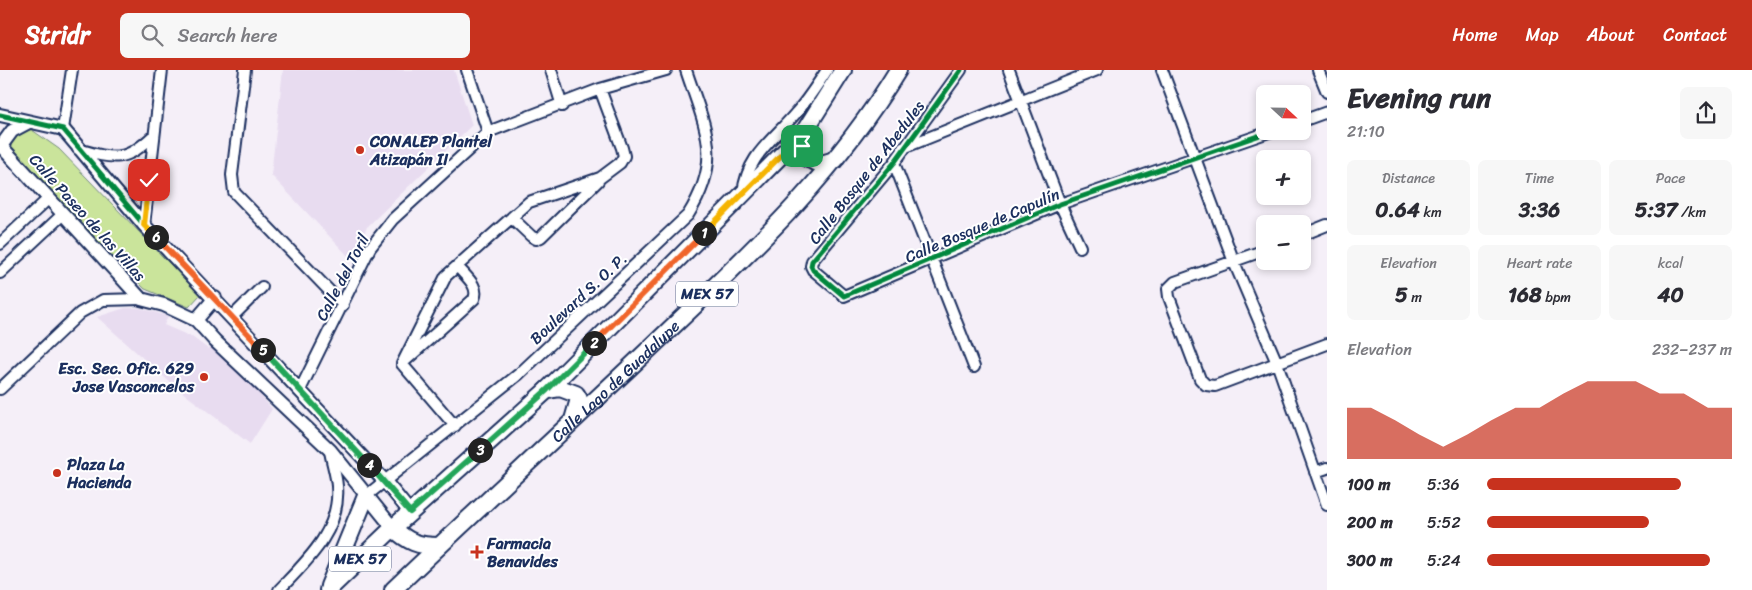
<!DOCTYPE html>
<html lang="en">
<head>
<meta charset="utf-8">
<style>
	:root { --surface:#fff; --page:#f7f7f7; --text:#2b2b33; --muted:#7c7c81; --accent:#c8321e }
	body { margin:0; font-family:Sriracha,sans-serif; background:var(--page); color:var(--text); height:100vh; display:flex; flex-direction:column; font-size:19px; white-space:nowrap }
	* { box-sizing:border-box; margin:0 }
	p { font-size:16px; color:var(--muted) }
	.icon { flex:none; width:28px; height:28px; fill:none; stroke:currentColor; stroke-width:2; stroke-linecap:round; stroke-linejoin:round }
	.map { position:relative; flex:1; overflow:hidden }
	.drawer { display:flex; flex-direction:column; background:var(--surface); width:425px }
	.drawer>* { flex:none }
	.needle { width:32px; rotate:112deg }
	.buttons { position:absolute; left:1256px; top:15px; display:grid; gap:10px }
	.buttons a { display:grid; place-items:center; width:55px; height:55px; border-radius:8px; background:var(--surface); box-shadow:0 2px 8px #0003; font-size:25px }
	.pin { position:absolute; display:grid; place-items:center; width:42px; height:42px; color:#fff; margin:-21px; border-radius:10px; box-shadow:0 2px 8px #0006 }
	.km { position:absolute; width:25px; height:25px; margin:-12px; border-radius:50%; background:#222; color:#fff; font-size:14px; line-height:25px; text-align:center }
	.round { display:grid; place-items:center; flex:none; width:52px; height:52px; border-radius:8px; background:var(--page) }
	.head { display:flex; align-items:center; justify-content:space-between; height:85px; padding:0 20px }
	h1 { font-size:28px; font-weight:700; line-height:38px }
	.metrics { display:grid; grid-template-columns:repeat(3,1fr); gap:8px; height:85px; padding:5px 20px }
	.metrics div { display:grid; align-content:center; border-radius:8px; background:var(--page); text-align:center }
	.metrics b { font-size:21px; font-weight:700 }
	.metrics small { font-size:14px; font-weight:400 }
	.metrics p { font-size:14px }
	.chart { height:140px; padding:10px 20px }
	.chart p { display:flex; justify-content:space-between }
	.chart svg { width:100%; height:90px; margin-top:5px; fill:var(--accent); opacity:.7 }
	ul { padding:0 20px; list-style:none; font-size:16px }
	li { display:grid; grid-template-columns:80px 60px 1fr; align-items:center; height:38px }
	li i { height:12px; border-radius:6px; background:var(--accent) }
	header { display:flex; align-items:center; gap:30px; box-sizing:border-box; height:70px; padding:0 25px; background:var(--accent); color:#fff }
	header strong { font-size:24px }
	nav { display:flex; gap:28px; margin-inline-start:auto; font-size:18px }
	.search { width:350px; height:45px; background:var(--page); display:flex; align-items:center; gap:12px; box-sizing:border-box; padding:0 18px; border-radius:8px; color:var(--muted); font-size:19px }
	main { display:flex; flex:1; min-height:0 }
	.map>svg:first-child { display:block }
	.built { fill:#e8dcf0 }
	.green { fill:#cae49b; stroke:#728a7c }
	.lines { fill:none; stroke-linecap:round; stroke-linejoin:round }
	.minor-casing { stroke:#1b2f5e; stroke-width:14 }
	.tertiary-casing { stroke:#1b2f5e; stroke-width:16 }
	.primary-casing { stroke:#1b2f5e; stroke-width:20 }
	.minor { stroke:#fff; stroke-width:10 }
	.tertiary { stroke:#fff; stroke-width:12 }
	.primary { stroke:#fff; stroke-width:16 }
	.cycleway-casing { stroke:#fff; stroke-width:8 }
	.cycleway { stroke:#00873e; stroke-width:5 }
	.split-1-casing { stroke:#fff; stroke-width:10 }
	.split-2-casing { stroke:#fff; stroke-width:10 }
	.split-3-casing { stroke:#fff; stroke-width:10 }
	.split-4-casing { stroke:#fff; stroke-width:10 }
	.split-5-casing { stroke:#fff; stroke-width:10 }
	.split-6-casing { stroke:#fff; stroke-width:10 }
	.split-7-casing { stroke:#fff; stroke-width:10 }
	.split-1 { stroke:#f5b400; stroke-width:6 }
	.split-2 { stroke:#f0652b; stroke-width:6 }
	.split-3 { stroke:#22a559; stroke-width:6 }
	.split-4 { stroke:#22a559; stroke-width:6 }
	.split-5 { stroke:#22a559; stroke-width:6 }
	.split-6 { stroke:#f0652b; stroke-width:6 }
	.split-7 { stroke:#f5b400; stroke-width:6 }
	.poi-dot { fill:#c8321e; stroke:#fff; stroke-width:2 }
	.labels { text-anchor:middle; stroke-width:4; stroke-linejoin:round; paint-order:stroke }
	.shield { fill:#fff; stroke:#5f6d8e; stroke-width:1 }
	.shield-label { font-size:15px; font-weight:bold; fill:#1b2f5e }
	.poi-label { font-size:16px; font-weight:bold; fill:#1b2f5e; stroke:#fff; text-anchor:start }
	.street-label { font-size:16px; fill:#1b2f5e; stroke:#fff }
</style>
</head>
<body>
<header>
<strong>Stridr</strong>
<div class="search"><svg class="icon" aria-label="search" viewBox="0 0 24 24"><circle cx="10" cy="10" r="6"/><path d="M15 15l6 6"/></svg>Search here</div>
<nav><a>Home</a><a>Map</a><a>About</a><a>Contact</a></nav>
</header>
<main>
<div class="map">
<svg width="1327" height="520" viewBox="0 0 1327 520">
	<rect width="100%" height="100%" fill="#f5eff8"/>
	<filter id="ink" filterUnits="userSpaceOnUse"><feTurbulence type="fractalNoise" baseFrequency=".02" numOctaves="2"/><feDisplacementMap in="SourceGraphic" scale="10" xChannelSelector="R" yChannelSelector="G"/><feConvolveMatrix kernelMatrix="1 2 1 2 8 2 1 2 1" color-interpolation-filters="sRGB"/></filter>
	<g filter="url(#ink)">
		<!-- built -->
		<path class="built" d="M283,0H454L472,55L367,157L352,190L271,105Z
			M125,238H140L168,246L164,255L192,267L208,279L211,277L243,304L272,339L250,374L173,315L97,247Z"/>
		<!-- green -->
		<path class="green" d="M21,59L32,60L59,79L200,225L189,237L145,219L75,148L8,74Z"/>
		<g class="lines">
			<defs>
				<path id="minor" d="M245,0L232,105L234,122L343,235
					M467,0L488,62
					M551,0L562,36
					M961,0L894,93L812,191L811,196L813,200L844,226L1060,134L1272,61
					M1009,0L1060,134L1080,177
					M1162,0L1234,192L1277,293L1327,435
					M1318,0L1327,22
					M1302,51L1327,42
					M63,59L72,0
					M903,78L1097,0
					M78,79C115,90 126,92 154,65
					M894,93L974,297
					M743,123C747,86 772,71 795,44C807,31 817,15 827,0
					M512,148L531,166L536,169L541,167L598,111
					M144,155L162,0
					M1302,165L1327,155
					M0,174L48,129
					M1265,180L1175,212L1168,219L1169,227L1200,309L1206,315L1215,316L1327,274
					M0,203L62,145
					M232,247L262,217
					M406,290L474,229C480,216 465,206 457,196
					M402,294L446,206L529,132L600,108L620,93L624,86L622,78L600,19
					M402,294L455,356
					M0,319L80,243L103,230L141,229
					M300,320L370,178L393,149L488,62L600,19L666,0
					M1315,402L1327,398
					M366,426L519,304L688,145C724,88 705,58 686,0
					M279,520C307,491 341,460 337,416C336,404 332,393 330,381"/>
				<path id="tertiary" d="M0,45L63,59L144,155L384,410L410,442
					M0,75L141,229L164,235L196,250L215,271L330,380L393,458
					M1,76L12,61L27,53
					M196,250L215,228"/>
				<g id="primary">
					<path d="M804,62L802,76L808,89L821,94L835,90"/>
					<path d="M547,320L560,318L576,324L579,329L573,350"/>
					<path d="M393,458C408,472 418,476 439,476"/>
					<path d="M329,516L366,426"/>
					<path d="M328,520L393,458L547,320L735,132L804,62L843,0"/>
					<path id="s1" d="M393,520C483,434 576,349 666,263C753,180 835,104 898,0"/>
				</g>
			</defs>
			<!-- minor casing -->
			<use href="#minor" class="minor-casing"/>
			<!-- tertiary casing -->
			<use href="#tertiary" class="tertiary-casing"/>
			<!-- primary casing -->
			<use href="#primary" class="primary-casing"/>
			<!-- minor -->
			<use href="#minor" class="minor"/>
			<!-- tertiary -->
			<use href="#tertiary" class="tertiary"/>
			<!-- primary -->
			<use href="#primary" class="primary"/>
			<defs>
				<path id="cycleway" d="M961,0L894,93L812,191L811,196L813,200L844,226L1060,134L1272,61
					M0,45L63,59L144,155L384,410L410,442"/>
			</defs>
			<!-- cycleway casing -->
			<use href="#cycleway" class="cycleway-casing"/>
			<!-- cycleway -->
			<use href="#cycleway" class="cycleway"/>
		</g>
	</g>
	<g class="lines" filter="url(#ink)">
		<defs>
			<path id="split-1" d="M704,163L804,62L802,76"/>
			<path id="split-2" d="M594,273L704,163"/>
			<path id="split-3" d="M480,380L547,320L594,273"/>
			<path id="split-4" d="M369,395L410,442L480,380"/>
			<path id="split-5" d="M263,280L369,395"/>
			<path id="split-6" d="M156,167L263,280"/>
			<path id="split-7" d="M149,110L144,155L156,167"/>
		</defs>
		<!-- split-1 casing -->
		<use href="#split-1" class="split-1-casing"/>
		<!-- split-2 casing -->
		<use href="#split-2" class="split-2-casing"/>
		<!-- split-3 casing -->
		<use href="#split-3" class="split-3-casing"/>
		<!-- split-4 casing -->
		<use href="#split-4" class="split-4-casing"/>
		<!-- split-5 casing -->
		<use href="#split-5" class="split-5-casing"/>
		<!-- split-6 casing -->
		<use href="#split-6" class="split-6-casing"/>
		<!-- split-7 casing -->
		<use href="#split-7" class="split-7-casing"/>
		<!-- split-1 -->
		<use href="#split-1" class="split-1"/>
		<!-- split-2 -->
		<use href="#split-2" class="split-2"/>
		<!-- split-3 -->
		<use href="#split-3" class="split-3"/>
		<!-- split-4 -->
		<use href="#split-4" class="split-4"/>
		<!-- split-5 -->
		<use href="#split-5" class="split-5"/>
		<!-- split-6 -->
		<use href="#split-6" class="split-6"/>
		<!-- split-7 -->
		<use href="#split-7" class="split-7"/>
	</g>
	<!-- markers -->
	<g class="poi-dot">
		<circle cx="360" cy="80" r="5"/>
		<circle cx="204" cy="307" r="5"/>
		<circle cx="57" cy="403" r="5"/>
		<path d="M474.5 474.5h5v5h5v5h-5v5h-5v-5h-5v-5h5z"/>
	</g>
	<g class="labels">
		<!-- shield labels -->
		<g class="shield">
			<rect x="676" y="211.5" width="62" height="25" rx="4"/>
			<rect x="329" y="476.5" width="62" height="25" rx="4"/>
		</g>
		<g class="shield-label">
			<text x="707" y="229">MEX 57</text>
			<text x="360" y="494">MEX 57</text>
		</g>
		<!-- poi labels -->
		<g class="poi-label">
			<text x="370" y="77">CONALEP Plantel<tspan x="370" dy="18">Atizapán II</tspan></text>
			<text x="194" y="304" text-anchor="end">Esc. Sec. Ofic. 629<tspan x="194" dy="18">Jose Vasconcelos</tspan></text>
			<text x="67" y="400">Plaza La<tspan x="67" dy="18">Hacienda</tspan></text>
			<text x="487" y="479">Farmacia<tspan x="487" dy="18">Benavides</tspan></text>
		</g>
		<!-- street labels -->
		<g class="street-label">
			<text transform="translate(866 102) rotate(-52)" y="6">Calle Bosque de Abedules</text>
			<text transform="translate(88 147) rotate(48)" y="6">Calle Paseo de las Villas</text>
			<text transform="translate(982 155) rotate(-23)" y="6">Calle Bosque de Capulín</text>
			<text transform="translate(342 207) rotate(-62)" y="6">Calle del Toril</text>
			<text transform="translate(578 228) rotate(-43)" y="6">Boulevard S. O. P.</text>
			<text dy="6" stroke="none"><textPath href="#s1" startOffset="305">Calle Lago de Guadalupe</textPath></text>
		</g>
	</g>
</svg>
<div class="buttons">
<a><svg class="needle" viewBox="-14 -14 28 28"><path d="M0-13l5 13h-10z" fill="#e53935"/><path d="M0 13l5-13h-10z" fill="#7c7c81"/></svg></a>
<a>+</a>
<a>−</a>
</div>
<div class="pin" style="left:802px;top:76px;background:#1e9e55"><svg class="icon" aria-label="arrive" viewBox="0 0 24 24"><path d="M6 21V4h12l-3 4 3 4H6"/></svg></div>
<div class="pin" style="left:149px;top:110px;background:#d93025"><svg class="icon" aria-label="check" viewBox="0 0 24 24"><path d="M5 12l5 5 9-10"/></svg></div>
<b class="km" style="left:704px;top:163px">1</b>
<b class="km" style="left:594px;top:273px">2</b>
<b class="km" style="left:480px;top:380px">3</b>
<b class="km" style="left:369px;top:395px">4</b>
<b class="km" style="left:263px;top:280px">5</b>
<b class="km" style="left:156px;top:167px">6</b>
</div>
<section class="drawer">
<div class="head"><div><h1>Evening run</h1><p>21:10</p></div><a class="round"><svg class="icon" aria-label="share" viewBox="0 0 24 24"><path d="M12 15V3M7 8l5-5 5 5M5 13v7h14v-7"/></svg></a></div>
<div class="metrics">
<div><p>Distance</p><b>0.64<small> km</small></b></div>
<div><p>Time</p><b>3:36</b></div>
<div><p>Pace</p><b>5:37<small> /km</small></b></div>
</div>
<div class="metrics">
<div><p>Elevation</p><b>5<small> m</small></b></div>
<div><p>Heart rate</p><b>168<small> bpm</small></b></div>
<div><p>kcal</p><b>40</b></div>
</div>
<div class="chart"><p><span>Elevation</span>232–237 m</p>
<svg viewBox="0 0 160 44" preserveAspectRatio="none"><path d="M0 44V19L10 19L20 25L30 32L40 38L50 32L60 25L70 19L80 19L90 12L100 6L110 6L120 6L130 12L140 12L150 19L160 19V44z"/></svg>
</div>
<ul>
<li><b>100 m</b>5:36<i style="width:79%"></i></li>
<li><b>200 m</b>5:52<i style="width:66%"></i></li>
<li><b>300 m</b>5:24<i style="width:91%"></i></li>
</ul>
</section>
</main>
</body>
</html>
